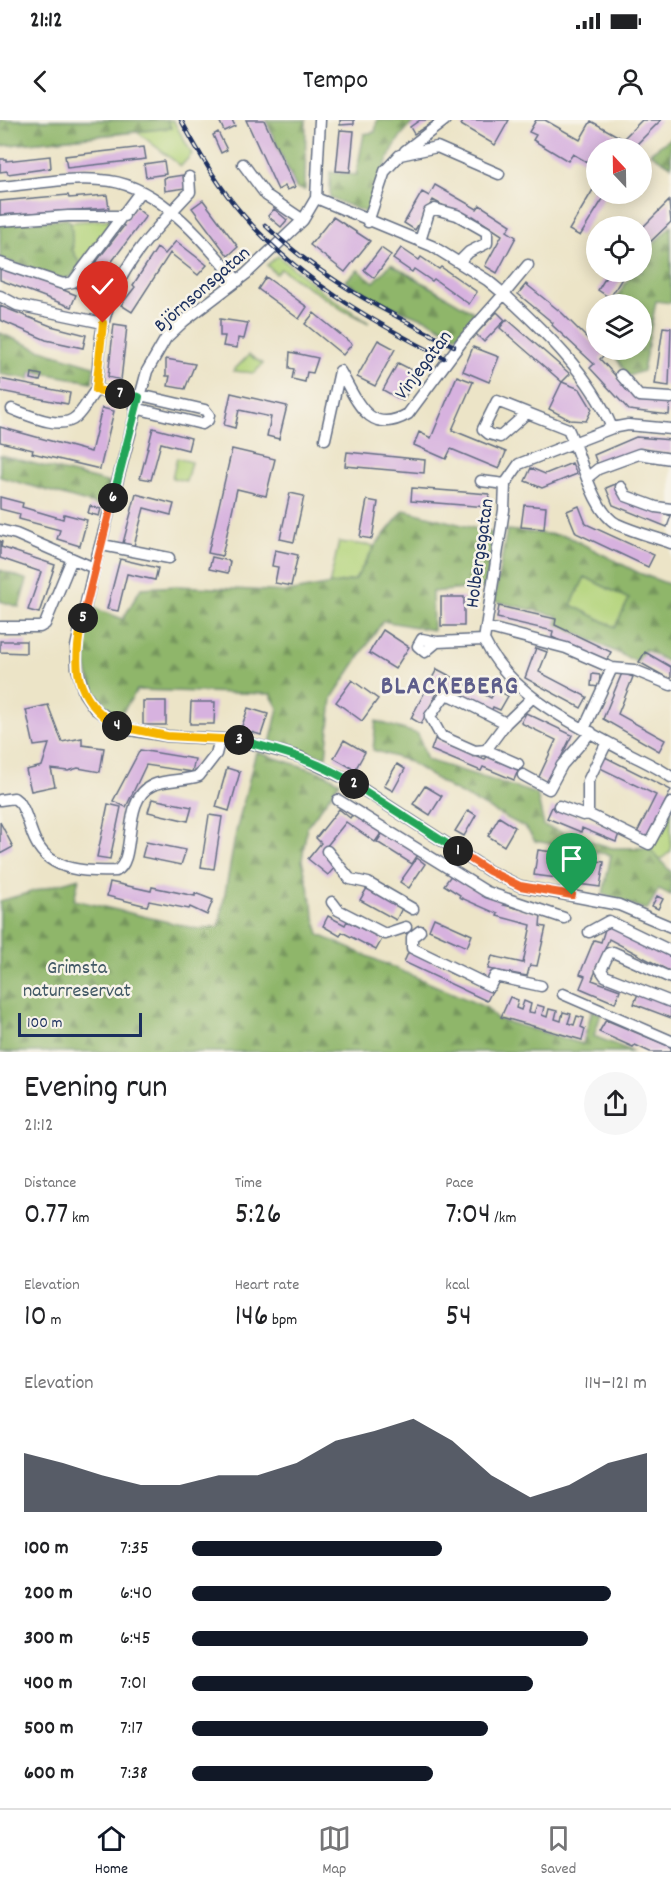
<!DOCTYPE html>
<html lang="en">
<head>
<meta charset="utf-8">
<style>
	:root { --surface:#fff; --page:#f6f6f6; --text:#202124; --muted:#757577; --line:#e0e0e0; --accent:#111827 }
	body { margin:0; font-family:Dekko,sans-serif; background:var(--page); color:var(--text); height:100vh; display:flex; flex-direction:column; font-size:22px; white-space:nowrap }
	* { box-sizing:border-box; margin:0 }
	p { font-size:20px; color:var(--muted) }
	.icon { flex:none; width:33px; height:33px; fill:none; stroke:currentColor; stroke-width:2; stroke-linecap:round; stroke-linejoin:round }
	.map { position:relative; height:932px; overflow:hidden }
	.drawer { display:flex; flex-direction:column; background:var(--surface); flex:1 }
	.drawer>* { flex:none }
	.needle { width:39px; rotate:338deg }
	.buttons { position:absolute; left:586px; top:18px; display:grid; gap:12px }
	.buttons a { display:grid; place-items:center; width:66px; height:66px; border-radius:50%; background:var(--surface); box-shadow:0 3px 15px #0003; font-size:30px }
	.scale { position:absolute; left:18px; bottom:15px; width:124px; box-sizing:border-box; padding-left:6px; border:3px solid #1b2f5e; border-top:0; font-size:16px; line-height:21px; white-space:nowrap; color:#1b2f5e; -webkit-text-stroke:4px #f7f3e8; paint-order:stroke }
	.pin { position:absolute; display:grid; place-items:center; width:51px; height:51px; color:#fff; margin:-62px -26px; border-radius:50% 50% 50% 0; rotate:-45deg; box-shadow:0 0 6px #0007 }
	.pin .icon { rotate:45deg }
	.km { position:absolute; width:30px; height:30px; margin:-15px; border-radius:50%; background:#222; color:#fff; font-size:16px; line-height:30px; text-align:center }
	.round { display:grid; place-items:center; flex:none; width:63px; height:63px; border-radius:32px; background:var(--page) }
	.overview { display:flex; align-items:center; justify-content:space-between; height:102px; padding:0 24px }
	h1 { font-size:33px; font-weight:600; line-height:45px }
	.figures { display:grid; grid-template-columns:repeat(3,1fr); gap:9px; height:102px; padding:6px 24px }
	.figures div { display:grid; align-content:center }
	.figures b { font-size:30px; font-weight:600 }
	.figures small { font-size:16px; font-weight:400 }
	.figures p { font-size:16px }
	.chart { height:168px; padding:12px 24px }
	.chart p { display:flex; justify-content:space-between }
	.chart svg { width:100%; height:108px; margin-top:6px; fill:var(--accent); opacity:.7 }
	ul { padding:0 24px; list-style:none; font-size:20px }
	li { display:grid; grid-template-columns:96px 72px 1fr; align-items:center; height:45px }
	li i { height:15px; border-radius:8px; background:var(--accent) }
	.status { display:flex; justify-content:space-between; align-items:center; height:42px; padding:0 30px; background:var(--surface); direction:ltr }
	.status svg { height:16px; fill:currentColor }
	header { display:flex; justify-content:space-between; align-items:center; height:78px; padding:0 24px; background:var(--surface); font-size:27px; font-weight:600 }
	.dock { display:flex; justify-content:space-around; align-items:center; height:84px; border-top:2px solid var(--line); background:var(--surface); font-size:16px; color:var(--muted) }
	.dock a { display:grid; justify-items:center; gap:3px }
	.dock .selected { color:var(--accent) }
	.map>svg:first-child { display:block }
	.green { fill:#b4d47b; stroke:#68826c; stroke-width:1.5 }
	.forest { fill:url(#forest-firs); stroke:#557264; stroke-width:1.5; fill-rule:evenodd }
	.building { fill:#d7b2df }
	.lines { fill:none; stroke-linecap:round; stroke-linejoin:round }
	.minor-casing { stroke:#646e83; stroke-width:13 }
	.minor { stroke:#fff; stroke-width:10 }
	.rail-casing { stroke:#1b2f5e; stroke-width:4.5 }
	.rail { stroke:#f7f3e8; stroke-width:2; stroke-dasharray:7; stroke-linecap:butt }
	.split-1-casing { stroke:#fff; stroke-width:12 }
	.split-2-casing { stroke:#fff; stroke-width:12 }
	.split-3-casing { stroke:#fff; stroke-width:12 }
	.split-4-casing { stroke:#fff; stroke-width:12 }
	.split-5-casing { stroke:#fff; stroke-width:12 }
	.split-6-casing { stroke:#fff; stroke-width:12 }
	.split-7-casing { stroke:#fff; stroke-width:12 }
	.split-8-casing { stroke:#fff; stroke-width:12 }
	.split-1 { stroke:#f0652b; stroke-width:8 }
	.split-2 { stroke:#22a559; stroke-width:8 }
	.split-3 { stroke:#22a559; stroke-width:8 }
	.split-4 { stroke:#f5b400; stroke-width:8 }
	.split-5 { stroke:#f5b400; stroke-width:8 }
	.split-6 { stroke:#f0652b; stroke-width:8 }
	.split-7 { stroke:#22a559; stroke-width:8 }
	.split-8 { stroke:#f5b400; stroke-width:8 }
	.labels { text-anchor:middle; stroke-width:5; stroke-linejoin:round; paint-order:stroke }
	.street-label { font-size:20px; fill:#1b2f5e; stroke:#f7f3e8 }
	.park-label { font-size:20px; fill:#415865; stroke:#f7f3e8 }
	.district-label { font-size:26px; font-weight:bold; letter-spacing:1.5px; fill:#5d5d8b; stroke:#f7f3e8 }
</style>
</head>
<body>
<div class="status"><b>21:12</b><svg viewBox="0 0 49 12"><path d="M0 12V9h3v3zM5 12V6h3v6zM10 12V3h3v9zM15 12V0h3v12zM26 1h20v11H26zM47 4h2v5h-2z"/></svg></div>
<header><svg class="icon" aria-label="back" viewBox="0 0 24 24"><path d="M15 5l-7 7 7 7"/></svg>Tempo<svg class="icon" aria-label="person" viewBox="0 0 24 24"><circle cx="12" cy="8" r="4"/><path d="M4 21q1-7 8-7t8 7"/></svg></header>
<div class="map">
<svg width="671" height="932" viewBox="0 0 671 932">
	<defs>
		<pattern id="forest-firs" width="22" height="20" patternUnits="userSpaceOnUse" patternTransform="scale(1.5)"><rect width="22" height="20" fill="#8fb66b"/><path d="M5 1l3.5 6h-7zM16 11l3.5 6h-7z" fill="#74945b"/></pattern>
	</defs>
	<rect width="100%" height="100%" fill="#f7f3e8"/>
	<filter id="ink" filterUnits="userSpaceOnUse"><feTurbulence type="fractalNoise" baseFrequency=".0167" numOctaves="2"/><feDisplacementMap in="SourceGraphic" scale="12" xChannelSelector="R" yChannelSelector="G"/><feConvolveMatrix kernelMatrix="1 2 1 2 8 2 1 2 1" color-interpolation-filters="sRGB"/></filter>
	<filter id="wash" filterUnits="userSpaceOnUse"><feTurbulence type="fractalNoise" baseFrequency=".008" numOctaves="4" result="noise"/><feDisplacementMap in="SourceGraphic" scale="24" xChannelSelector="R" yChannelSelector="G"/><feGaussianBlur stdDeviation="1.35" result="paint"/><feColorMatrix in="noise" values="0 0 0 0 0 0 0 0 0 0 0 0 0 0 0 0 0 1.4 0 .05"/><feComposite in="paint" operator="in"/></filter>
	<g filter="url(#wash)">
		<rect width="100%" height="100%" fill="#ece4c7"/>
		<!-- green -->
		<path class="green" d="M0,0H173L192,34L181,46L137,12L0,26Z
			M114,99L81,146L73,131L71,102Z
			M278,136L328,176L369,203L343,190L281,149L276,154L267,145Z
			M249,235L263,244L254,253L233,251Z
			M177,338L191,342L186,361L172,358Z
			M339,422L375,426L355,460L329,465Z
			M585,457L629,479L615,507L571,485Z
			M671,691V731L660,740L649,728Z"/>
		<!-- forest -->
		<path class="forest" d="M0,0H168L171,8L0,26Z
			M266,0H306L305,70L296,68Z
			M377,0H416C390,20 379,63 367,93L330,78V52L356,55L364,14L375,12Z
			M671,18V46L650,33Z
			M67,99L71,102L73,131L81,146L70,158L62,159L0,138V104Z
			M671,106V183L656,181L643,251L628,256L611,230H642V184H612L633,152H642V137L645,132Z
			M391,144L475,193L457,216L428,200L381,183L345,161L358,150L374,162Z
			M0,213L38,229L94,246L92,262L32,251L29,259L0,254Z
			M0,335L110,363L104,387L0,357Z
			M404,390L493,413L486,467L432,472L433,510L383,501L332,578L326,637L270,624L278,588L270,574L137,570L118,599C80,565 82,534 91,487L123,499L141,468L178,466L287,472L355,460L375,426Z
			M507,410L567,416L639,453L671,465V544L645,529L637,542L557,504L558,496L494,481ZM585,457L629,479L615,507L571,485Z
			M0,450L27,460L19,487L0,481Z
			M376,601L418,614L427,640L537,674L544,706L612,728H649L671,752V775L659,769L647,790L603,774L611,735L535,721L526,708L450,668L408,641L373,630Z
			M256,632L326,654L340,662L307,707L302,740L319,815L487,888L497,899L583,924L592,890L601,894L594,916L634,932H0V781L79,758L74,780L198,809L219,807L236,712Z"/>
		<g id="blocks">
			<!-- building -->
			<path class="building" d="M219,0H232L235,6L224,11Z
				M246,0H264L295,67L287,70L285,66L278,70Z
				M340,0H354V4L340,5Z
				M420,0H436L414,14L410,7Z
				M464,0H509L495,25L461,5Z
				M536,0H545L580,20L591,1L623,19L642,0H661L633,28H597V48L573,34L568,41L533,20L536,15L529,12Z
				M340,10L354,11L350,52L336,51Z
				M218,12L227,30L221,33L213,15Z
				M144,27L146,39L67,48L65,36Z
				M50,36L51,48L8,54L7,51L0,52V39H6V41Z
				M164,41L166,54L146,57L144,44Z
				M183,55L185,68L165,71L164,58Z
				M597,63V74H606L580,116L569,110Z
				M435,65L477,89L480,85L511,105L507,111L516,117L497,153L485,146L502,115L473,96L471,101L433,80L415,110L404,103L422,72L429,76Z
				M68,75L69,78L107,75L109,88L0,95V81Z
				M203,80L238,127L228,136L192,88Z
				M669,81L671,102L645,127L642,124V108Z
				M135,87L146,96L86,176L76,168L124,106L122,105Z
				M274,89L287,100L281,107L268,96Z
				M333,97L370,121L345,152L310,125Z
				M176,121L207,145L198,155L170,133L132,192L121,185L135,167L133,165L157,128L165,134Z
				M381,128L391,135L374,158L364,150Z
				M401,128L419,140L421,137L439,149L441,147L477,172L469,184L434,159L432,161L414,149L412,152L393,139Z
				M0,145L76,175L71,187L0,160Z
				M609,152H626L610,178L598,170Z
				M266,157L307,187L299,199L258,169Z
				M526,164L562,193L604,235L600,239L636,278L670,281L669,295L629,290L590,248L594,244L552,205L553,203L518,174Z
				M0,186L51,206L86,215L83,228L46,220L0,200Z
				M497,192L505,200L484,222L476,214Z
				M314,193L352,224L343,235L305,204Z
				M220,199L248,203L244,219L238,218L237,228L223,226L225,216H220Z
				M507,199L570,254L562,262L500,208Z
				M114,204L127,206L121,260L108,257Z
				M663,207L671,208L669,266L655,264Z
				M378,220L395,229L375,266L357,257Z
				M473,227L499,237L489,262L463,251Z
				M290,232L318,238L313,253L307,252L305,262L292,259L294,249L289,248Z
				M166,239L195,244L185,269L168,266L170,256H166Z
				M398,243L418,253L403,281L383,270Z
				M32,253L42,255L40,261L31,259Z
				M457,256L473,262L452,310L506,332L499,349L451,329L446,339L414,325L419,312L431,318Z
				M0,259L70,273L68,284L0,271Z
				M562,262L580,269L592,289L586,301L570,300L549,289Z
				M231,273L287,286L279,319L267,316L271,297L239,290L235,308L224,305Z
				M102,288L114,291L100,349L32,333L33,330L0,322V307L91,332Z
				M153,308L191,318L188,330L161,323L151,360L140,358Z
				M636,317L671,320V333L641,330L598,346L594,335Z
				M232,329L275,339L266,376L237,369L222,436L208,433Z
				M347,332L425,340L424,353L345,346Z
				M572,343L577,354L542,368L525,361L531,348L545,354Z
				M618,363L623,377L671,396L667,407L613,385L606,368Z
				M412,368L489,374L488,387L411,381Z
				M290,373L304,376L294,422L280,419Z
				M136,374L174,384L171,395L144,388L134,426L123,423Z
				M0,377L23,383L22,387L63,399L64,394L87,400L80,426L57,419L60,410L19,399L20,394L0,389Z
				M367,380L378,382L372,419L360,417Z
				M524,385L546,387L544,409L521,407Z
				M90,386L101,389L99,396L88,393Z
				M579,386L586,404L654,435L648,447L576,413L567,391Z
				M0,421L2,422L1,427L55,445L39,493L28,490L41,452L0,438Z
				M275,430L298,435L291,466L275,463L278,447L272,446Z
				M212,437L230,441L228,453L209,449Z
				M120,439L158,448L155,460L127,454L118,491L107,489Z
				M441,477H464V506H441Z
				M499,486L556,499L555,505L611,532L605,543L552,517L553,511L497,498Z
				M383,510L409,527L395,549L369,533Z
				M0,521H26V533L0,532Z
				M536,528L547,532L539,552L587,577L581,588L525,558Z
				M645,532L671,547V560L639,542Z
				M437,549L491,578L496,569L508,576L500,590L493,587L491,592L441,565L421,604L411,598Z
				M622,553L633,557L618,594L665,620L659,631L603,599Z
				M592,554L600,555L599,567L591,566Z
				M352,560L378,579L362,601L336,582Z
				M143,581H166V605H143Z
				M191,582H215L214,604H190Z
				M48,585L62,622L82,618V625L104,628L100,652L78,648L68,651L51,649L55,666L31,671L26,650L42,646L49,624L34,626L26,590Z
				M248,588L268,594L261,615L241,609Z
				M526,593L572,615L548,664L538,659L556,620L521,603Z
				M435,619L485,640L487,636L519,648L514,660L483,647L481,651L431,630Z
				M344,620L365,632L355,650L334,638Z
				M140,630L195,639L192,652L146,645L126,687L113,681Z
				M603,636L671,670L648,718L637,713L656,675L598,647Z
				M397,644L405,649L393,671L384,666Z
				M227,648L240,652L229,691L216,687Z
				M425,666L442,676L430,695L413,684Z
				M152,679L192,687L188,701L148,692Z
				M108,684L121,687L110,739L97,737Z
				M552,687L620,711L616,722L582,708L581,712L547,698Z
				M339,689L350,698L354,692L382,712L375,722L346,702L322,732L337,745L328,755L308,739L321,723L316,718Z
				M468,690L476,695L464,716L455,711Z
				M209,695L222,697L214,749L201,747Z
				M499,697L515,707L504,726L488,716Z
				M0,702L13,727L0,734Z
				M384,711L419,733L412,744L377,722Z
				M146,722L186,730L181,745L142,737Z
				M538,730L560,733L557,758L534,755Z
				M417,738L425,744L409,768L400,762Z
				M581,739L604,742L600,767L578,764Z
				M452,754L467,766L503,782V785L541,794L540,806L546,807L537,846L530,845L527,856L488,849L492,836L523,843L531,805L497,796L498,794L459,777L460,775L444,765Z
				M110,762L151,771L152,767L195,776V773L213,780L207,795L190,787L189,789L149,781L147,786L107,776Z
				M367,768L402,788L396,800L360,780Z
				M657,776L663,779L658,789L652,786Z
				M328,796L345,805L347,801L382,819L376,830L342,812L340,816L323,806Z
				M434,798L472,815L467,827L429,810Z
				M607,803L671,837V852L609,819L592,860L620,870L615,883L580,868L585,856L580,854L594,820L601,822Z
				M409,831L451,849L450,853L492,871L487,881L404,842Z
				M639,871L671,883V898L634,884Z
				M510,877L518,880L516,888L521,890L524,881L531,884L529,892L534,893L537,885L544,887L542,895L547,897L549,889L557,891L555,899L561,901L563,892L571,894L568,903L574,905L577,896L584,898L581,907L585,909L582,920L501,897Z
				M606,900L671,927V932H650L635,925L633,927L599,912Z"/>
		</g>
	</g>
	<g filter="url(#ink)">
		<use href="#blocks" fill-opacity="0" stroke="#646e83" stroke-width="1.5"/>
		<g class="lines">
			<defs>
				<path id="minor" d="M320,0L316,78L303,100L246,154L184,201L166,218L147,251L94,448L76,527L77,548L84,573L95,589L124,609L167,616L238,620L300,637L350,661L489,751L520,766L619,785L671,807
					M405,31L445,0
					M243,44L266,75L303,100
					M0,67C33,64 68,57 101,60C159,63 202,121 238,161
					M316,78L432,126L487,160L504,174L528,145
					M0,101L68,96H124
					M368,102L385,51L400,35L437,27L499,54
					M420,121L429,92L435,89L457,95L487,112V123L469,132L459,142
					M0,143L63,164L73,162L140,72
					M0,176L17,185L103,203
					M621,255L639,276L671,278
					M96,270C99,247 98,223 104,201C116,150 155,109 190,72L189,57
					M135,288L202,304L208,300L209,295L205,290L140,275
					M12,289C28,295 61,311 76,297C84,290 89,278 96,270L139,277
					M527,293L500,317L489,314L483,309L497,281L568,309C581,335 592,391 617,404C634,412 654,417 671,423
					M325,319L340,251C357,280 368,317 408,294L463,220L504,174C546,213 590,254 612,308
					M588,357L598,349L639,334L671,339
					M481,361L505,364L519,344L612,308L628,305L671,309
					M505,364L504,390L484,520C510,575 575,605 626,632C641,640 658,647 671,657
					M621,367L626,376L656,387L671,389
					M0,410L16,414L94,448
					M102,425L169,438
					M0,507H40L45,504L71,441
					M486,507L566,528L612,548L584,609
					M437,522L425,532L418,526L422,519L437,522L484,520
					M612,548L634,550L671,565
					M506,603L452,576L445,575L430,596L441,616L475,631L486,630L518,644
					M607,622L588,661V694L649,724L671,683
					M486,630L506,603L533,577
					M523,655L549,669L562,645L591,612
					M0,680L14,678L20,683C28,695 29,709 36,722C51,752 88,752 116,751C138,741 120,679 153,665C167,659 184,661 199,656L216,634L220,619
					M338,680L487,772L564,798
					M559,686L583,695L588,694
					M327,731L350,759L368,763L413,789
					M332,782L338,790L385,814L406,807
					M420,811L412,817V828L490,866L495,856L541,866
					M589,812L609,801L671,831
					M671,858L613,832L609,833L601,850L605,856L671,882
					M563,874L671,921"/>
			</defs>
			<!-- minor casing -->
			<use href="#minor" class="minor-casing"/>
			<!-- minor -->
			<use href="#minor" class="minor"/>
			<defs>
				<path id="rail" d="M181,0C199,33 219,68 244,96C298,159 371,201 444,238
					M265,105C318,157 388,193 454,226"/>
			</defs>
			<!-- rail casing -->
			<use href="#rail" class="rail-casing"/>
			<!-- rail -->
			<use href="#rail" class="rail"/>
		</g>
	</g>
	<g class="lines" filter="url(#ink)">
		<defs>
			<path id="split-1" d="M458,731L489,751L520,766L572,775"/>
			<path id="split-2" d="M354,664L458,731"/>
			<path id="split-3" d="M239,620C279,630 319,641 354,664"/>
			<path id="split-4" d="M117,606L167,616L239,620"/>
			<path id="split-5" d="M83,498C72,544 73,578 117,606"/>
			<path id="split-6" d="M83,498L113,378"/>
			<path id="split-7" d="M113,378L139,277L120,274"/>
			<path id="split-8" d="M103,203L96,270L120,274"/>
		</defs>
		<!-- split-1 casing -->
		<use href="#split-1" class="split-1-casing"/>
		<!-- split-2 casing -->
		<use href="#split-2" class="split-2-casing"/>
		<!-- split-3 casing -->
		<use href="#split-3" class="split-3-casing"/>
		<!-- split-4 casing -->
		<use href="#split-4" class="split-4-casing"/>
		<!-- split-5 casing -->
		<use href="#split-5" class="split-5-casing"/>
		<!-- split-6 casing -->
		<use href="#split-6" class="split-6-casing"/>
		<!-- split-7 casing -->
		<use href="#split-7" class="split-7-casing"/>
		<!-- split-8 casing -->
		<use href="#split-8" class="split-8-casing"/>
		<!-- split-1 -->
		<use href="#split-1" class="split-1"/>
		<!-- split-2 -->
		<use href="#split-2" class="split-2"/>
		<!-- split-3 -->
		<use href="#split-3" class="split-3"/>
		<!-- split-4 -->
		<use href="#split-4" class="split-4"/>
		<!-- split-5 -->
		<use href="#split-5" class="split-5"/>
		<!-- split-6 -->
		<use href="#split-6" class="split-6"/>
		<!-- split-7 -->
		<use href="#split-7" class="split-7"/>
		<!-- split-8 -->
		<use href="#split-8" class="split-8"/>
	</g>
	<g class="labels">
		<!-- street labels -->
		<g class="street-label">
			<text transform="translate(201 168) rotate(-41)" y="7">Björnsonsgatan</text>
			<text transform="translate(422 244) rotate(-53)" y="7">Vinjegatan</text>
			<text transform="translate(478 433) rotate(-82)" y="7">Holbergsgatan</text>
		</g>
		<!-- park labels -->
		<g class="park-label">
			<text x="77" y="853">Grimsta<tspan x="77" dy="23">naturreservat</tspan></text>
		</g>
		<!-- district labels -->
		<g class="district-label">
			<text x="450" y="573">BLACKEBERG</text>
		</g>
	</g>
</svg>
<div class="buttons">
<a><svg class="needle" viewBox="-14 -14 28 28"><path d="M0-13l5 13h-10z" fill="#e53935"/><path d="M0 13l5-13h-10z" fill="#757577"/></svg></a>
<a><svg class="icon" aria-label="locate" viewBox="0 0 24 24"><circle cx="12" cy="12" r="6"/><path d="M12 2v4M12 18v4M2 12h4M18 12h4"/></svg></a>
<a><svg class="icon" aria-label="layers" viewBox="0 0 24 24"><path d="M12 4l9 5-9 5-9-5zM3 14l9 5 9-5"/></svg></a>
</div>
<div class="scale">100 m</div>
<div class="pin" style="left:572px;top:775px;background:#1e9e55"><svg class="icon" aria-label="arrive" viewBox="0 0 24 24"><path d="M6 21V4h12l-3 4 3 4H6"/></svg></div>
<div class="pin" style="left:103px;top:203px;background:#d93025"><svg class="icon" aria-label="check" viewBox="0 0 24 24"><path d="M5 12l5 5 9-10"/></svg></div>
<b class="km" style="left:458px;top:731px">1</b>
<b class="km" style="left:354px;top:664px">2</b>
<b class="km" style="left:239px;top:620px">3</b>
<b class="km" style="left:117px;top:606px">4</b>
<b class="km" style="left:83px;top:498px">5</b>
<b class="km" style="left:113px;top:378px">6</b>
<b class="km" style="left:120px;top:274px">7</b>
</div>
<section class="drawer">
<div class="overview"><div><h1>Evening run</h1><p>21:12</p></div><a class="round"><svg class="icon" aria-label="share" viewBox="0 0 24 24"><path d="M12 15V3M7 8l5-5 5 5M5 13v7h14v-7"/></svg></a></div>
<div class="figures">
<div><p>Distance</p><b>0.77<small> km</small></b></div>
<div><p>Time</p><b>5:26</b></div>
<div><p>Pace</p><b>7:04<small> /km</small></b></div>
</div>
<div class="figures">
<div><p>Elevation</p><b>10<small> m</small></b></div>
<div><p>Heart rate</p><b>146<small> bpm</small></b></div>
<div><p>kcal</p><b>54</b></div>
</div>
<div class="chart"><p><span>Elevation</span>114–121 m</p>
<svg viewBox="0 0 160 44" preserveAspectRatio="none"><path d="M0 44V20L10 24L20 29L30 33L40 33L50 29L60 29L70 24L80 15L90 11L100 6L110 15L120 29L130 38L140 33L150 24L160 20V44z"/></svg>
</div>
<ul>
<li><b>100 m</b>7:35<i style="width:55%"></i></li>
<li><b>200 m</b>6:40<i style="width:92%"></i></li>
<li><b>300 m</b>6:45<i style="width:87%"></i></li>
<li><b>400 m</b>7:01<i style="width:75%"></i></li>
<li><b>500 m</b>7:17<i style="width:65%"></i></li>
<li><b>600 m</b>7:38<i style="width:53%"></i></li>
</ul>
</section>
<nav class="dock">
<a class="selected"><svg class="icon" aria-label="home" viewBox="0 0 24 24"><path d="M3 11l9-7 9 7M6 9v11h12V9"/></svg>Home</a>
<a><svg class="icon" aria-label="map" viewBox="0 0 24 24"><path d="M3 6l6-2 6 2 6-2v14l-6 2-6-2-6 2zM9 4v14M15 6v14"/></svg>Map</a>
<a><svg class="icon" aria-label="saved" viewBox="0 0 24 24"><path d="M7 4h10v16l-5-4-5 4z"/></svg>Saved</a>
</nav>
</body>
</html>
